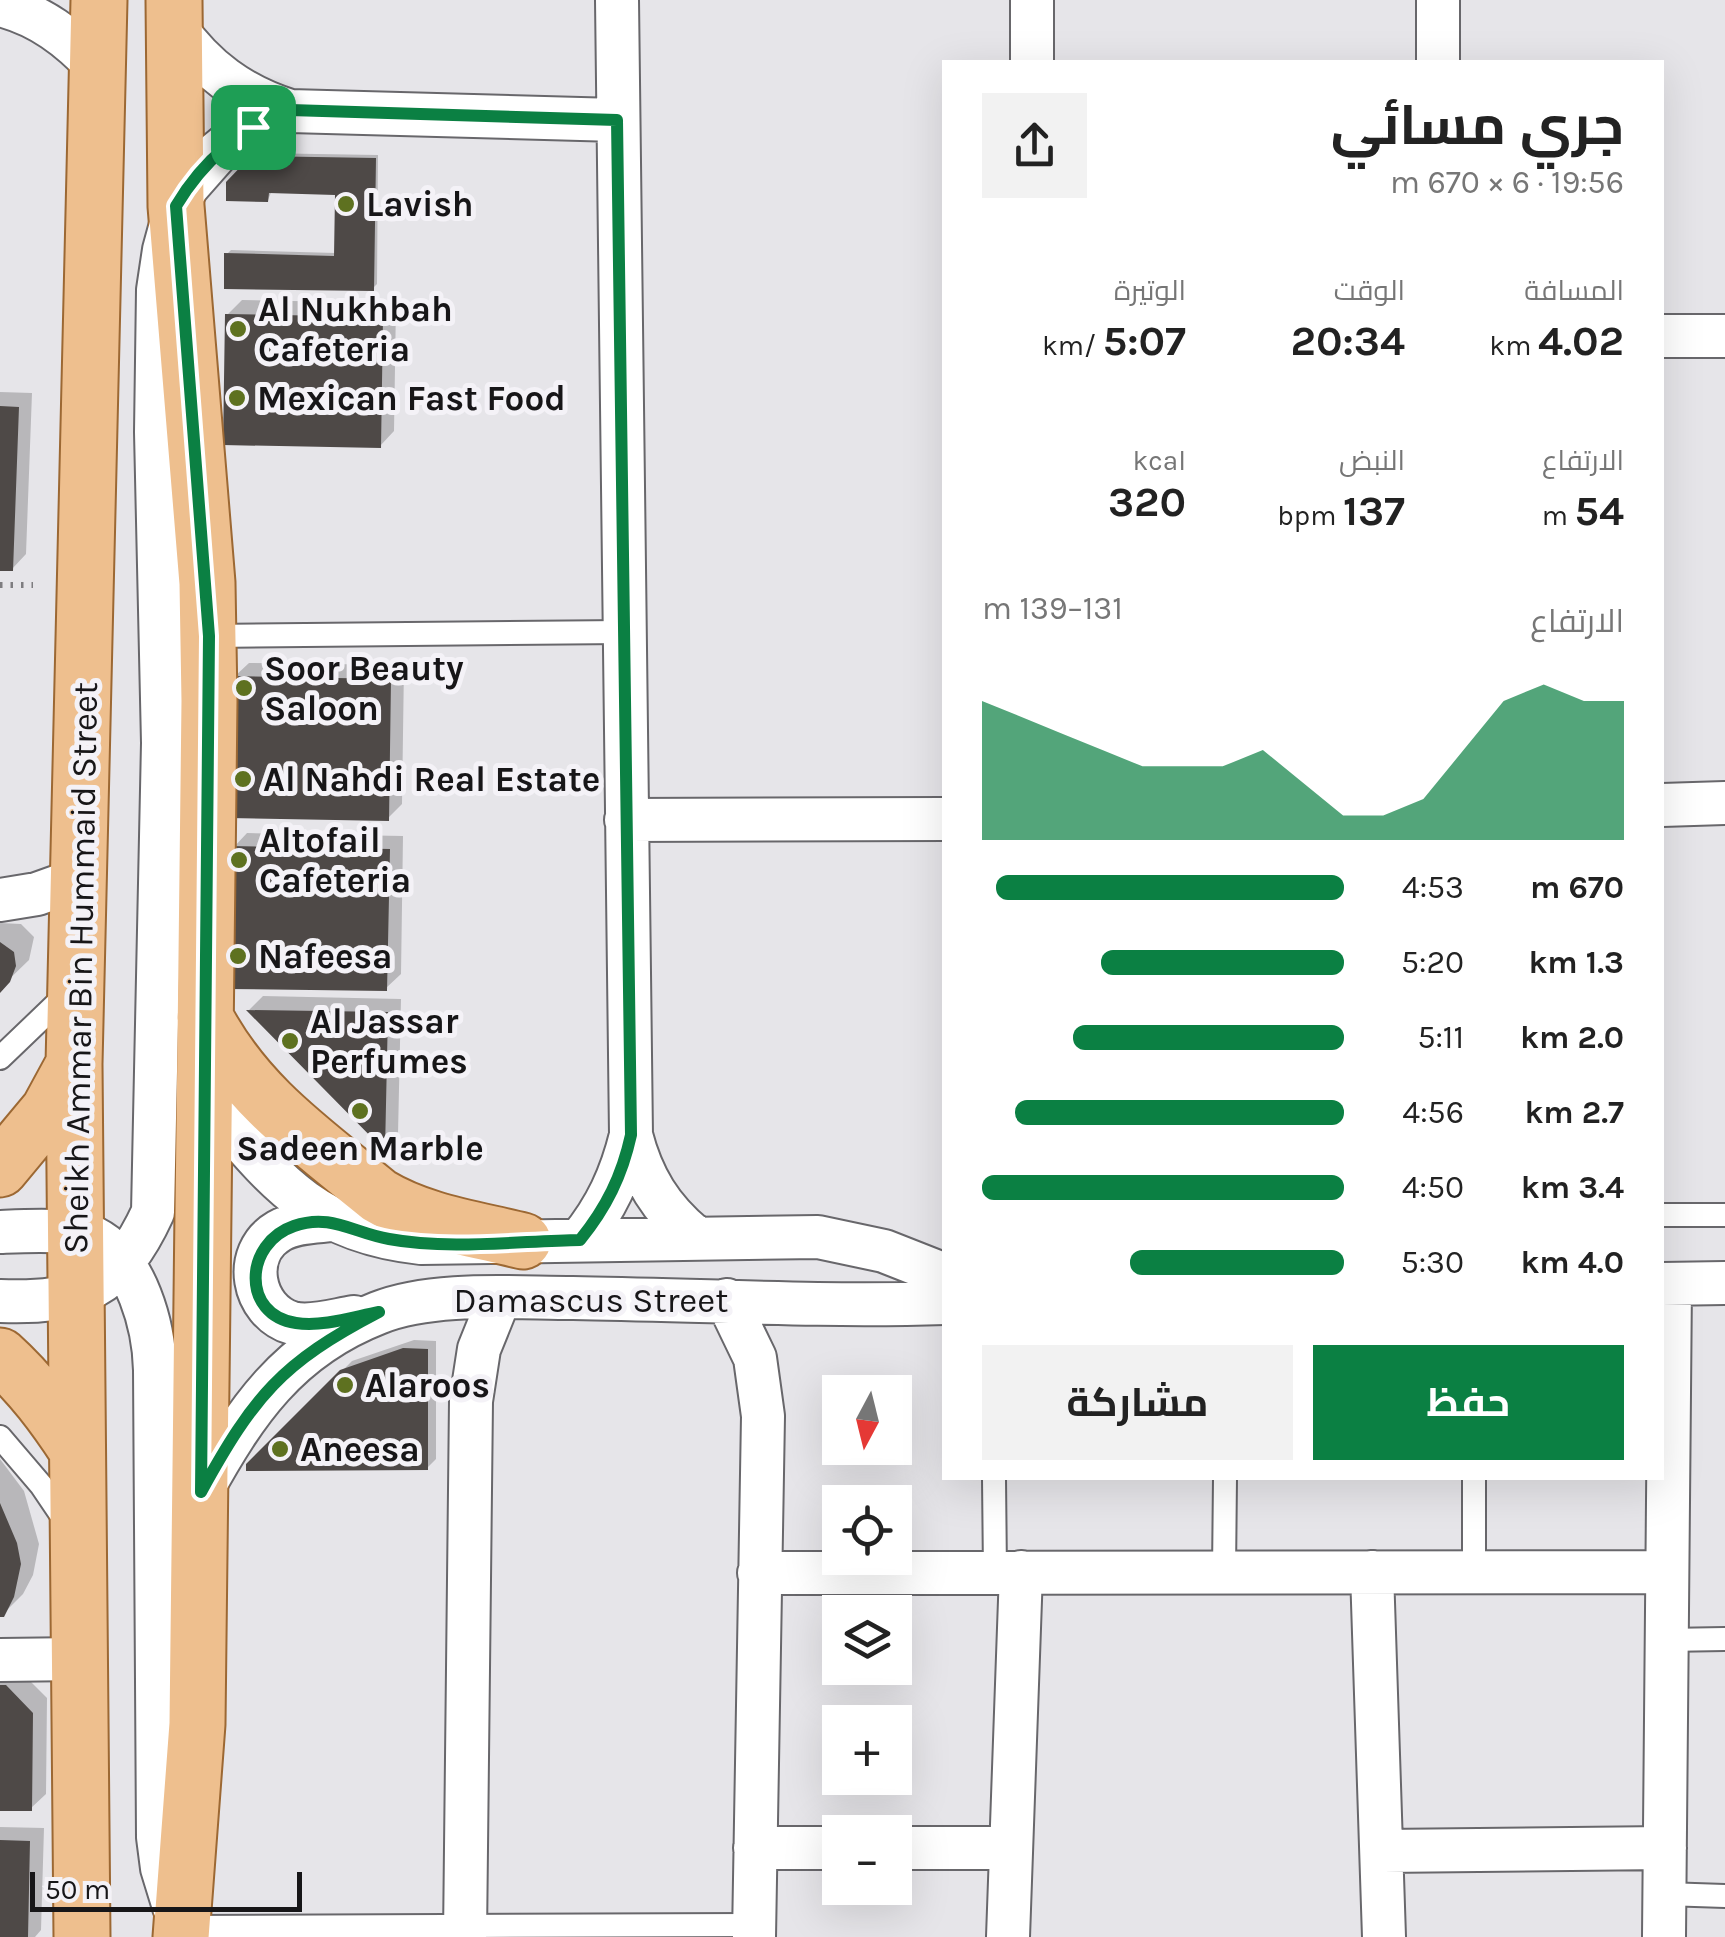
<!DOCTYPE html>
<html lang="ar">
<head>
<meta charset="utf-8">
<style>
	:root { --surface:#fff; --page:#f2f2f2; --text:#222; --muted:#767676; --accent:#0b8043 }
	body { margin:0; font-family:Karla,Cairo,sans-serif; background:var(--page); color:var(--text); direction:rtl; height:100vh; display:flex; flex-direction:column; font-size:38px; white-space:nowrap }
	* { box-sizing:border-box; margin:0 }
	p { font-size:32px; color:var(--muted) }
	.icon { flex:none; width:55px; height:55px; fill:none; stroke:currentColor; stroke-width:2; stroke-linecap:round; stroke-linejoin:round }
	.map { position:relative; flex:1; overflow:hidden; direction:ltr }
	.side { position:absolute; left:942px; top:60px; width:722px; height:1420px; display:flex; flex-direction:column; background:var(--surface); border-radius:0px; box-shadow:0 10px 40px #0002; direction:rtl }
	.side>* { flex:none }
	.needle { width:65px; rotate:187deg }
	.tools { position:absolute; left:822px; top:1375px; display:grid; gap:20px }
	.tools a { display:grid; place-items:center; width:90px; height:90px; border-radius:0px; background:var(--surface); box-shadow:0 10px 40px #0002; font-size:50px }
	.scale { position:absolute; left:30px; bottom:25px; width:272px; box-sizing:border-box; padding-left:10px; border:5px solid #171618; border-top:0; font-size:28px; line-height:35px; white-space:nowrap; color:#171618; -webkit-text-stroke:8px #f4f2f7; paint-order:stroke }
	.pin { position:absolute; display:grid; place-items:center; width:85px; height:85px; color:#fff; margin:-42px; border-radius:20px; box-shadow:0 5px 15px #0006 }
	.round { display:grid; place-items:center; flex:none; width:105px; height:105px; border-radius:0px; background:var(--page) }
	.head { display:flex; align-items:center; justify-content:space-between; height:170px; padding:0 40px }
	h1 { font-size:55px; font-weight:700; line-height:75px }
	.stats { display:grid; grid-template-columns:repeat(3,1fr); gap:15px; height:170px; padding:10px 40px }
	.stats div { display:grid; align-content:center }
	.stats b { font-size:42px; font-weight:700 }
	.stats small { font-size:28px; font-weight:400 }
	.stats p { font-size:28px }
	.chart { height:280px; padding:20px 40px }
	.chart p { display:flex; justify-content:space-between }
	.chart svg { width:100%; height:180px; margin-top:10px; fill:var(--accent); opacity:.7 }
	.primary-button { display:flex; gap:20px; margin-top:auto; padding:20px 40px }
	.primary-button a { flex:1; height:115px; border-radius:0px; background:var(--accent); color:#fff; font-size:40px; font-weight:700; line-height:115px; text-align:center }
	.primary-button a+a { background:var(--page); color:var(--text) }
	ul { padding:0 40px; list-style:none; font-size:32px }
	li { display:grid; grid-template-columns:160px 120px 1fr; align-items:center; height:75px }
	li i { height:25px; border-radius:12px; background:var(--accent) }
	.map>svg:first-child { display:block }
	.shadow { fill:#0003 }
	.building { fill:#4e4947 }
	.lines { fill:none; stroke-linecap:round; stroke-linejoin:round }
	.lane-casing { stroke:#68676b; stroke-width:26 }
	.street-casing { stroke:#68676b; stroke-width:46 }
	.primary-casing { stroke:#9c6833; stroke-width:59 }
	.path { stroke:#7e7d80; stroke-width:6; stroke-dasharray:2.5 8; stroke-linecap:butt }
	.lane { stroke:#fff; stroke-width:22 }
	.street { stroke:#fff; stroke-width:42 }
	.primary { stroke:#eebf8e; stroke-width:55 }
	.route-casing { stroke:#fff; stroke-width:20 }
	.route { stroke:#0b8043; stroke-width:12 }
	.poi-dot { fill:#5e7120; stroke:#f4f2f7; stroke-width:4 }
	.labels { text-anchor:middle; stroke-width:10; stroke-linejoin:round; paint-order:stroke }
	.poi-label { font-size:35px; font-weight:bold; fill:#171618; stroke:#f4f2f7; text-anchor:start }
	.street-label { font-size:35px; fill:#171618; stroke:#f4f2f7 }
</style>
</head>
<body>
<div class="map">
<svg width="1725" height="1937" viewBox="0 0 1725 1937">
	<rect width="100%" height="100%" fill="#e6e5e9"/>
	<!-- shadow -->
	<path class="shadow" d="M257,153L378,155L377,284L373,288L227,254L231,250L336,253L338,192L272,190L268,200L228,183Z
		M242,300L396,303L394,431L380,446L227,315Z
		M0,392L32,393L26,554L12,569L0,568Z
		M249,663L404,665L402,804L388,818L234,677Z
		M247,833L403,836L401,974L386,988L233,848Z
		M0,923L21,924L34,937L29,960L0,988Z
		M263,996L401,999L398,1134L385,1148L249,1010Z
		M414,1340L436,1341V1459L427,1468L249,1465L352,1361Z
		M0,1459L24,1491L39,1544L33,1575L23,1594L3,1614H0Z
		M0,1671L21,1672L47,1698L46,1794L31,1808H0Z
		M0,1827L44,1828L41,1930L35,1937H0Z"/>
	<!-- building -->
	<path class="building" d="M251,156L376,158L374,291L224,289V253L334,256L335,195L269,193L268,202L226,201V182Z
		M225,314L383,317L381,448L223,445Z
		M0,406L19,407L13,571H0Z
		M232,676L391,679L389,821L229,818Z
		M230,846L390,849L387,991L228,989Z
		M0,942L14,952L16,966L10,982L0,993Z
		M246,1010L388,1012L385,1151Z
		M403,1348L428,1349V1470L246,1471V1464L340,1370Z
		M0,1503L17,1543L21,1564L14,1597L4,1617H0Z
		M0,1685H6L33,1713L32,1811H0Z
		M0,1840L30,1841L28,1937H0Z"/>
	<g class="lines">
		<defs>
			<path id="lane" d="M209,636L624,632
				M0,1058L70,991
				M1662,1215H1725
				M0,1437L41,1485L68,1525
				M994,1478L995,1573
				M1224,1572L1225,1478
				M1474,1572V1478
				M1666,1640L1725,1639
				M1665,1894L1725,1896
				M183,1927L754,1925"/>
			<path id="street" d="M617,0L631,1135C642,1178 661,1209 695,1237
				M1438,0V62
				M0,5C40,15 70,38 98,68
				M175,27C205,69 240,95 290,111L617,120
				M1032,62V0
				M1662,336H1725
				M1662,805L1725,803
				M626,820L945,819
				M0,900L37,894L79,879
				M203,1096C272,1176 309,1231 421,1243L818,1237L884,1251L945,1275
				M332,1220C314,1222 294,1222 279,1231C241,1253 252,1311 292,1323C311,1328 335,1320 354,1317
				M0,1232C24,1231 74,1228 94,1238C137,1260 154,1327 155,1370L158,1837L162,1868L174,1907
				M580,1240C606,1208 621,1176 631,1135
				M1662,1284L1725,1283
				M727,1300L755,1358L763,1416L754,1937
				M0,1301C81,1304 118,1288 153,1212L163,743L156,432L158,290L164,250L176,206L188,186L218,152L236,137L290,111
				M201,1492C245,1412 288,1348 378,1313C433,1291 514,1298 573,1298C697,1300 822,1307 945,1303
				M1372,1572L1384,1937
				M759,1573L1667,1572
				M0,1660L80,1659
				M755,1848H840
				M895,1848H1011
				M1383,1851L1665,1848
				M465,1937L471,1401L479,1349L500,1297
				M1008,1937L1021,1572
				M1664,1937L1670,1284"/>
			<path id="primary" d="M174,0L176,206L207,583L209,701L197,1724L181,1937
				M205,1017C246,1096 312,1141 379,1196C422,1222 475,1229 523,1241
				M0,1169L49,1110L74,1064
				M0,1356C31,1384 54,1415 77,1450
				M82,1937L74,1064L99,0"/>
		</defs>
		<!-- lane casing -->
		<use href="#lane" class="lane-casing"/>
		<!-- street casing -->
		<use href="#street" class="street-casing"/>
		<!-- primary casing -->
		<use href="#primary" class="primary-casing"/>
		<!-- path -->
		<path class="path" d="M0,585H33"/>
		<!-- lane -->
		<use href="#lane" class="lane"/>
		<!-- street -->
		<use href="#street" class="street"/>
		<!-- primary -->
		<use href="#primary" class="primary"/>
	</g>
	<g class="lines">
		<defs>
			<path id="route" d="M290,110L617,120L631,1135C622,1176 606,1208 580,1240C519,1241 448,1250 389,1239C353,1233 331,1213 294,1226C244,1243 241,1315 296,1323C323,1327 353,1317 379,1312C281,1363 254,1396 201,1492L209,636L176,206C204,159 240,130 290,110Z"/>
		</defs>
		<!-- route casing -->
		<use href="#route" class="route-casing"/>
		<!-- route -->
		<use href="#route" class="route"/>
	</g>
	<!-- markers -->
	<g class="poi-dot">
		<circle cx="346" cy="204" r="10"/>
		<circle cx="238" cy="329" r="10"/>
		<circle cx="237" cy="398" r="10"/>
		<circle cx="244" cy="688" r="10"/>
		<circle cx="243" cy="779" r="10"/>
		<circle cx="239" cy="860" r="10"/>
		<circle cx="238" cy="956" r="10"/>
		<circle cx="290" cy="1041" r="10"/>
		<circle cx="360" cy="1111" r="10"/>
		<circle cx="345" cy="1385" r="10"/>
		<circle cx="280" cy="1449" r="10"/>
	</g>
	<g class="labels">
		<!-- poi labels -->
		<g class="poi-label">
			<text x="366" y="216">Lavish</text>
			<text x="258" y="321">Al Nukhbah<tspan x="258" dy="40">Cafeteria</tspan></text>
			<text x="257" y="410">Mexican Fast Food</text>
			<text x="264" y="680">Soor Beauty<tspan x="264" dy="40">Saloon</tspan></text>
			<text x="263" y="791">Al Nahdi Real Estate</text>
			<text x="259" y="852">Altofail<tspan x="259" dy="40">Cafeteria</tspan></text>
			<text x="258" y="968">Nafeesa</text>
			<text x="310" y="1033">Al Jassar<tspan x="310" dy="40">Perfumes</tspan></text>
			<text x="360" y="1160" text-anchor="middle">Sadeen Marble</text>
			<text x="365" y="1397">Alaroos</text>
			<text x="300" y="1461">Aneesa</text>
		</g>
		<!-- street labels -->
		<g class="street-label">
			<text transform="translate(80 968) rotate(-89)" y="12">Sheikh Ammar Bin Hummaid Street</text>
			<text x="591" y="1312">Damascus Street</text>
		</g>
	</g>
</svg>
<div class="tools">
<a><svg class="needle" viewBox="-14 -14 28 28"><path d="M0-13l5 13h-10z" fill="#e53935"/><path d="M0 13l5-13h-10z" fill="#767676"/></svg></a>
<a><svg class="icon" aria-label="locate" viewBox="0 0 24 24"><circle cx="12" cy="12" r="6"/><path d="M12 2v4M12 18v4M2 12h4M18 12h4"/></svg></a>
<a><svg class="icon" aria-label="layers" viewBox="0 0 24 24"><path d="M12 4l9 5-9 5-9-5zM3 14l9 5 9-5"/></svg></a>
<a>+</a>
<a>−</a>
</div>
<div class="scale">50 m</div>
<div class="pin" style="left:253px;top:127px;background:#1e9e55"><svg class="icon" aria-label="arrive" viewBox="0 0 24 24"><path d="M6 21V4h12l-3 4 3 4H6"/></svg></div>
<section class="side">
<div class="head"><div><h1>جري مسائي</h1><p>19:56 · 6 × 670 m</p></div><a class="round"><svg class="icon" aria-label="share" viewBox="0 0 24 24"><path d="M12 15V3M7 8l5-5 5 5M5 13v7h14v-7"/></svg></a></div>
<div class="stats">
<div><p>المسافة</p><b>4.02<small> km</small></b></div>
<div><p>الوقت</p><b>20:34</b></div>
<div><p>الوتيرة</p><b>5:07<small> /km</small></b></div>
</div>
<div class="stats">
<div><p>الارتفاع</p><b>54<small> m</small></b></div>
<div><p>النبض</p><b>137<small> bpm</small></b></div>
<div><p>kcal</p><b>320</b></div>
</div>
<div class="chart"><p><span>الارتفاع</span>131–139 m</p>
<svg viewBox="0 0 160 44" preserveAspectRatio="none"><path d="M0 44V10L10 14L20 18L30 22L40 26L50 26L60 26L70 22L80 30L90 38L100 38L110 34L120 22L130 10L140 6L150 10L160 10V44z"/></svg>
</div>
<ul>
<li><b>670 m</b>4:53<i style="width:96%"></i></li>
<li><b>1.3 km</b>5:20<i style="width:67%"></i></li>
<li><b>2.0 km</b>5:11<i style="width:75%"></i></li>
<li><b>2.7 km</b>4:56<i style="width:91%"></i></li>
<li><b>3.4 km</b>4:50<i style="width:100%"></i></li>
<li><b>4.0 km</b>5:30<i style="width:59%"></i></li>
</ul>
<div class="primary-button"><a>حفظ</a><a>مشاركة</a></div>
</section>
</div>
</body>
</html>
